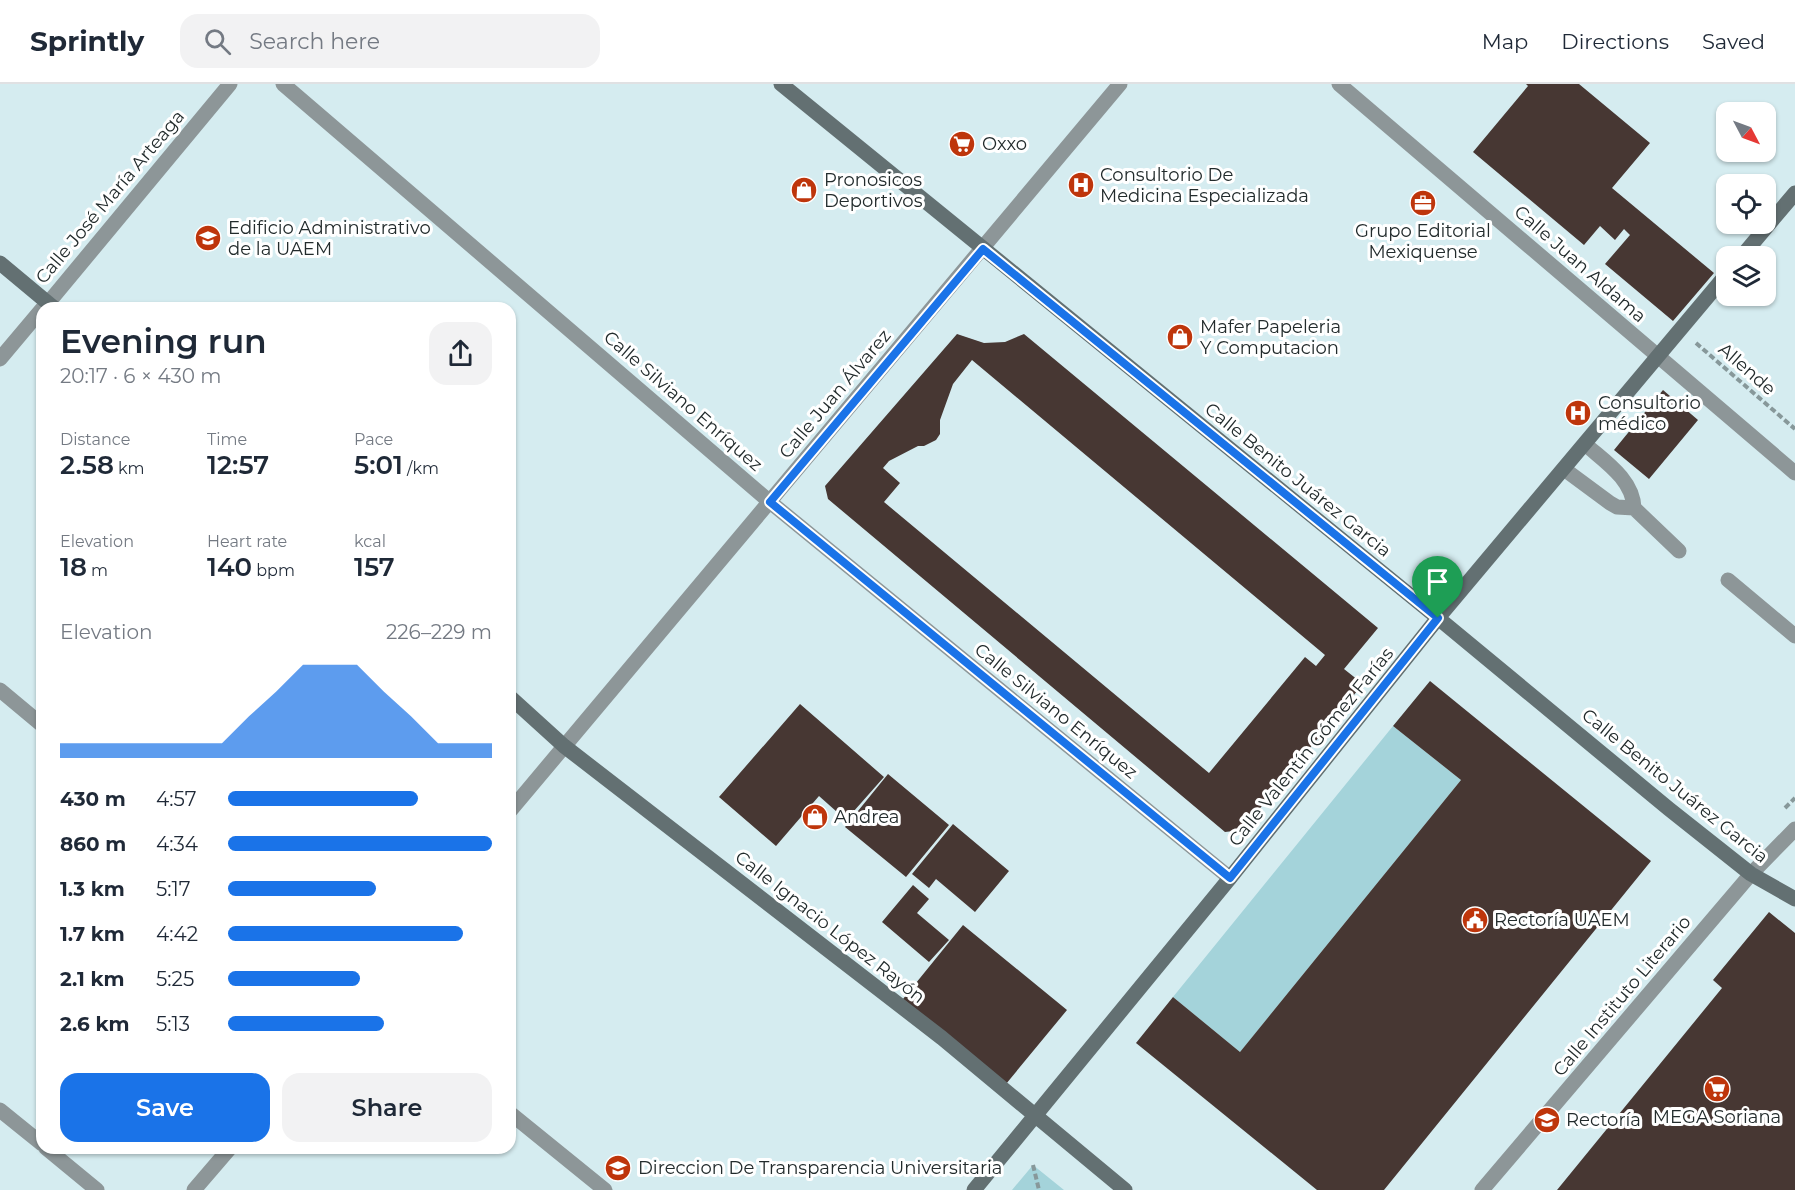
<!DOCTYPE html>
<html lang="en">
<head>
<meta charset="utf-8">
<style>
	:root { --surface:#fff; --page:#f2f2f3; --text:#1f2937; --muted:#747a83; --line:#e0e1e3; --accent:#1a73e8 }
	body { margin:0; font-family:Montserrat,sans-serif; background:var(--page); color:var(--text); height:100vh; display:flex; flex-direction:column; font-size:22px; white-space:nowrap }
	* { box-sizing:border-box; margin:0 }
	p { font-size:20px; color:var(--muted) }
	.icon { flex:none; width:33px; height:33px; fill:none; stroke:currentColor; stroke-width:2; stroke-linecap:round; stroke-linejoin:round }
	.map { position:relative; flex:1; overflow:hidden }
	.sheet { position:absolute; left:36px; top:218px; width:480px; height:852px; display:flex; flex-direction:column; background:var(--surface); border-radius:18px; box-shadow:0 2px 4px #0004 }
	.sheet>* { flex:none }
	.needle { width:39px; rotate:131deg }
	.controls { position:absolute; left:1716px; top:18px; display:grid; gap:12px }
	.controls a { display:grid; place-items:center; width:60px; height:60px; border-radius:12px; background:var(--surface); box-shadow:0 2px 4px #0004; font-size:30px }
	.pin { position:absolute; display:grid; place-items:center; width:51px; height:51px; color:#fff; margin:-62px -26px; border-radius:50% 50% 50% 0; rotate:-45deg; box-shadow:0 0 6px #0007 }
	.pin .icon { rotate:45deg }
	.round { display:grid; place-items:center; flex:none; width:63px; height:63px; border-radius:18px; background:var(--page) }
	.headline { display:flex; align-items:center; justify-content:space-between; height:102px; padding:0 24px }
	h1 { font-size:33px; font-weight:600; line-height:45px }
	.figures { display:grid; grid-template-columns:repeat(3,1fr); gap:9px; height:102px; padding:6px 24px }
	.figures div { display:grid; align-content:center }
	.figures b { font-size:26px; font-weight:600 }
	.figures small { font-size:16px; font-weight:400 }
	.figures p { font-size:16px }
	.chart { height:168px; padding:12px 24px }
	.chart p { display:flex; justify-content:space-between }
	.chart svg { width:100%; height:108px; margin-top:6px; fill:var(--accent); opacity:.7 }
	.action { display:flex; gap:12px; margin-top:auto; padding:12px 24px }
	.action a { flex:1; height:69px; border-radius:18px; background:var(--accent); color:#fff; font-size:24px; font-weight:600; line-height:69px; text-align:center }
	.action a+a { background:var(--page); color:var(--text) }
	ul { padding:0 24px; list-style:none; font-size:20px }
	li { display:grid; grid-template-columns:96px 72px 1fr; align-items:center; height:45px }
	li i { height:15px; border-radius:8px; background:var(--accent) }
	header { display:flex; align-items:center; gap:36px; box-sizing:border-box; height:84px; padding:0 30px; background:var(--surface); border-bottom:2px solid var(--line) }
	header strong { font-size:28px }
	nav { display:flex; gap:33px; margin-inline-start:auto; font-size:21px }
	.search { width:420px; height:54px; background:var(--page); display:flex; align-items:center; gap:15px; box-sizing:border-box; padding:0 21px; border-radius:18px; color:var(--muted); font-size:22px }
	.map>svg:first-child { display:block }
	.green { fill:#a4d3da }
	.building { fill:#473733; fill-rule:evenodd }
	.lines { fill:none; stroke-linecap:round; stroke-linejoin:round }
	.path { stroke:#87989a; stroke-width:4; stroke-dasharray:6 3; stroke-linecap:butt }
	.service { stroke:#8d9698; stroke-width:15 }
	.minor { stroke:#8d9698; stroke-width:15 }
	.secondary { stroke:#637072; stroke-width:15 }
	.route-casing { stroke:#fff; stroke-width:12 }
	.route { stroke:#1a73e8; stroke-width:8 }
	.labels { text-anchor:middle; stroke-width:6; stroke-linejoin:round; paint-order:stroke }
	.poi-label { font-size:18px; fill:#222b2c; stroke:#fff; text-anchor:start }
	.street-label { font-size:18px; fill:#222b2c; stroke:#fff }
</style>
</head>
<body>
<header>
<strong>Sprintly</strong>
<div class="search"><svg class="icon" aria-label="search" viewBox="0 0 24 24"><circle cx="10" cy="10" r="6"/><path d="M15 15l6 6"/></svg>Search here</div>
<nav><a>Map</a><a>Directions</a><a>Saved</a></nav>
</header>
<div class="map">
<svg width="1795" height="1106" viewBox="0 0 1795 1106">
	<rect width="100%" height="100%" fill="#d5ecf0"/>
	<!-- green -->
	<path class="green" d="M1393,642L1461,696L1240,968L1173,913Z
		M1033,1081L1064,1106H1012Z"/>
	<!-- building -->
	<path class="building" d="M1526,0H1579L1650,59L1612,104L1714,189L1673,237L1605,180L1630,151L1624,145L1615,156L1600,142L1584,161L1473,68L1528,2Z
		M957,250L984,259L1005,258L1024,250L1378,544L1344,585L1363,600L1242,746L1225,748L828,415L825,402ZM972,276L1325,571L1316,582L1305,573L1209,689L884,418L900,399L883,384L889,377L918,362H924L936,356L940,350V336L953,300Z
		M1663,306L1698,336L1649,395L1614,366Z
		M1430,597L1651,777L1384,1106H1317L1136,959L1173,913L1240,968L1461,696L1393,642Z
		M800,620L884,693L846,736L819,712L776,762L719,713Z
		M888,690L949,741L906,793L845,743Z
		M953,740L1009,787L975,828L936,795L929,804L912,790Z
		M913,801L929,815L917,829L949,856L929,878L882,838Z
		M1769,828L1795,849V1106H1557L1722,904L1713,896Z
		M963,841L1067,926L1006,1000L903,915Z"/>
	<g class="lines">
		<!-- path -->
		<path class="path" d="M1696,259L1795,345
			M1785,724L1795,714
			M1033,1081L1039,1106"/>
		<!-- service -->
		<path class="service" d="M1585,360C1604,377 1633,395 1634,424L1679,467
			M1564,385L1610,419L1617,423L1634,424
			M1728,496L1795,552"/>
		<!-- minor -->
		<path class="minor" d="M283,0L770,418L1230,794
			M1339,0L1795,389
			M44,224L230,0
			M0,275L42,225
			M0,606L42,641
			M510,727L1120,0
			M0,1026L42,1060
			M510,1029L605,1106
			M46,1064L97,1106
			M194,1106L230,1064
			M1482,1106L1751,790L1795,745"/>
		<!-- secondary -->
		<path class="secondary" d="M781,0L1438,534L1669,725L1751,790L1795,815
			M1742,172L1795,109
			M0,179L54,224
			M510,613L564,662L942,954L1125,1106
			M974,1106L1230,794L1438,534L1726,191"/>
	</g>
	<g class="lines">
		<defs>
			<path id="route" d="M983,165L1438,534L1230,794L770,418Z"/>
		</defs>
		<!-- route casing -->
		<use href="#route" class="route-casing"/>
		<!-- route -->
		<use href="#route" class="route"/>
	</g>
	<!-- icons -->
	<defs>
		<symbol id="supermarket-disc" viewBox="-11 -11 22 22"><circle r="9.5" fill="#be350b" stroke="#fff"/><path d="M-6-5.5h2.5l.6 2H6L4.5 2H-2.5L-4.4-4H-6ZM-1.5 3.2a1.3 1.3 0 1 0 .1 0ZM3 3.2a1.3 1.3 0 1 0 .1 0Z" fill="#fff"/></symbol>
		<symbol id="hospital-disc" viewBox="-11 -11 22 22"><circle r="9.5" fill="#be350b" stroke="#fff"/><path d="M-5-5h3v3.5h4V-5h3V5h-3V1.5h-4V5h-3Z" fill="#fff"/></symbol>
		<symbol id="shop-disc" viewBox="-11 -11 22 22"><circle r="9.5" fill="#be350b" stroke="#fff"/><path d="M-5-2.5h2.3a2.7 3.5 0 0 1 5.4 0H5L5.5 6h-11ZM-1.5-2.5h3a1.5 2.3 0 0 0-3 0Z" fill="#fff"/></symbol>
		<symbol id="office-disc" viewBox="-11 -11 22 22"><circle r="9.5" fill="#be350b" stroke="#fff"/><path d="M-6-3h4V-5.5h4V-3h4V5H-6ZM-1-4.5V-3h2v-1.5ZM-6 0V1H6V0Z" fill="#fff"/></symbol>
		<symbol id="university-disc" viewBox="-11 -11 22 22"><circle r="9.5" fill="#be350b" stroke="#fff"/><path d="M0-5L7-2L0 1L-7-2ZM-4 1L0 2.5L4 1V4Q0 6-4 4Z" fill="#fff"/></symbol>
		<symbol id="civic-disc" viewBox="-11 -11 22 22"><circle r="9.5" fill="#be350b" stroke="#fff"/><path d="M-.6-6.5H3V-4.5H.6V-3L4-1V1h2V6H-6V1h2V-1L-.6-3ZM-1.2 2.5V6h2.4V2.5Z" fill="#fff"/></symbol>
	</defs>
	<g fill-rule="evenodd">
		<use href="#supermarket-disc" x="947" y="45" width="30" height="30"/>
		<use href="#hospital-disc" x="1066" y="86" width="30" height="30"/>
		<use href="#shop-disc" x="789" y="91" width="30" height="30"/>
		<use href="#office-disc" x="1408" y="104" width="30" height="30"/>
		<use href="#university-disc" x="193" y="139" width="30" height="30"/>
		<use href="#shop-disc" x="1165" y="238" width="30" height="30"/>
		<use href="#hospital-disc" x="1563" y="314" width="30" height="30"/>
		<use href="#shop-disc" x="800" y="718" width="30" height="30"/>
		<use href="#civic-disc" x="1460" y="821" width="30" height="30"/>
		<use href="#supermarket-disc" x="1702" y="990" width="30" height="30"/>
		<use href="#university-disc" x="1532" y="1021" width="30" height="30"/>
		<use href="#university-disc" x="603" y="1069" width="30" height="30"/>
	</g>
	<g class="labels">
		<!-- poi labels -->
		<g class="poi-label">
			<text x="982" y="66">Oxxo</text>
			<text x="1100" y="97">Consultorio De<tspan x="1100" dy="21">Medicina Especializada</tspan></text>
			<text x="824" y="102">Pronosicos<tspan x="824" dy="21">Deportivos</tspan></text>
			<text x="228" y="150">Edificio Administrativo<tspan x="228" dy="21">de la UAEM</tspan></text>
			<text x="1423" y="153" text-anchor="middle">Grupo Editorial<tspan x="1423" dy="21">Mexiquense</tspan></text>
			<text x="1200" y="249">Mafer Papeleria<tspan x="1200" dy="21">Y Computacion</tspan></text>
			<text x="1598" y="325">Consultorio<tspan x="1598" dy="21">médico</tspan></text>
			<text x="834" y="739">Andrea</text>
			<text x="1494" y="842">Rectoría UAEM</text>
			<text x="1717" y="1039" text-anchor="middle">MEGA Soriana</text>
			<text x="1566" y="1042">Rectoría</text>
			<text x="638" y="1090">Direccion De Transparencia Universitaria</text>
		</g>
		<!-- street labels -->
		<g class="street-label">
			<text transform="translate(110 113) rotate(-50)" y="6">Calle José María Arteaga</text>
			<text transform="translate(1580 180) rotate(41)" y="6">Calle Juan Aldama</text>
			<text transform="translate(1747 285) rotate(41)" y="6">Allende</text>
			<text transform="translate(835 310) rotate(-50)" y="6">Calle Juan Álvarez</text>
			<text transform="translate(683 317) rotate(41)" y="6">Calle Silviano Enríquez</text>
			<text transform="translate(1298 396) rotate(39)" y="6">Calle Benito Juárez Garcia</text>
			<text transform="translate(1056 627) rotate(39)" y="6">Calle Silviano Enríquez</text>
			<text transform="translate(1311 663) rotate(-51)" y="6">Calle Valentín Gómez Farías</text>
			<text transform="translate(1675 702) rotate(39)" y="6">Calle Benito Juárez Garcia</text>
			<text transform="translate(830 843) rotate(38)" y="6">Calle Ignacio López Rayón</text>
			<text transform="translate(1622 912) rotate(-50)" y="6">Calle Instituto Literario</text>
		</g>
	</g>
</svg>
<div class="controls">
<a><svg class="needle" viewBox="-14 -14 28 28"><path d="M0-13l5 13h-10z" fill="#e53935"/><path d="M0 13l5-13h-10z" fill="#747a83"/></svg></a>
<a><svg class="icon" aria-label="locate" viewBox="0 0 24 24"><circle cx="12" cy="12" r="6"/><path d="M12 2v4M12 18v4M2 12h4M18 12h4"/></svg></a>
<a><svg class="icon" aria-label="layers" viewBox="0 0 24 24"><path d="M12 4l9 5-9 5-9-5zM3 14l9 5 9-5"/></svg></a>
</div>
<div class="pin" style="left:1438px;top:534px;background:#1e9e55"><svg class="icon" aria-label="arrive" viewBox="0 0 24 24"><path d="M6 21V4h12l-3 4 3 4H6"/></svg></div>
<section class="sheet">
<div class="headline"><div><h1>Evening run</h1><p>20:17 · 6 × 430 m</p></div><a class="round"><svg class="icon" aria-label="share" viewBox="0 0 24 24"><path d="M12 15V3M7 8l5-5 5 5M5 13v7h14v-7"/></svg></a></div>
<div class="figures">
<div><p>Distance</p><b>2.58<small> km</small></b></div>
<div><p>Time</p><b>12:57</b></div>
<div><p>Pace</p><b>5:01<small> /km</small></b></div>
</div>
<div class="figures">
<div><p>Elevation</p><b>18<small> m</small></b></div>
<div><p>Heart rate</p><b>140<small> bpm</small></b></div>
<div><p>kcal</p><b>157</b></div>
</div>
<div class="chart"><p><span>Elevation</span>226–229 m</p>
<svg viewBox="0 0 160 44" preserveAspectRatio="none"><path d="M0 44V38L10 38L20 38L30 38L40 38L50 38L60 38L70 27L80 17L90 6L100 6L110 6L120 17L130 27L140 38L150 38L160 38V44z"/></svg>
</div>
<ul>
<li><b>430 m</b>4:57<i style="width:72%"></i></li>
<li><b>860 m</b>4:34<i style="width:100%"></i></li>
<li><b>1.3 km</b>5:17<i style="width:56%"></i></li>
<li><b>1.7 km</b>4:42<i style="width:89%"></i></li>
<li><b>2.1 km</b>5:25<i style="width:50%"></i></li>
<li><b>2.6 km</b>5:13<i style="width:59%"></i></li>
</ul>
<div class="action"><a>Save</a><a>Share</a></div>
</section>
</div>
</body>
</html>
